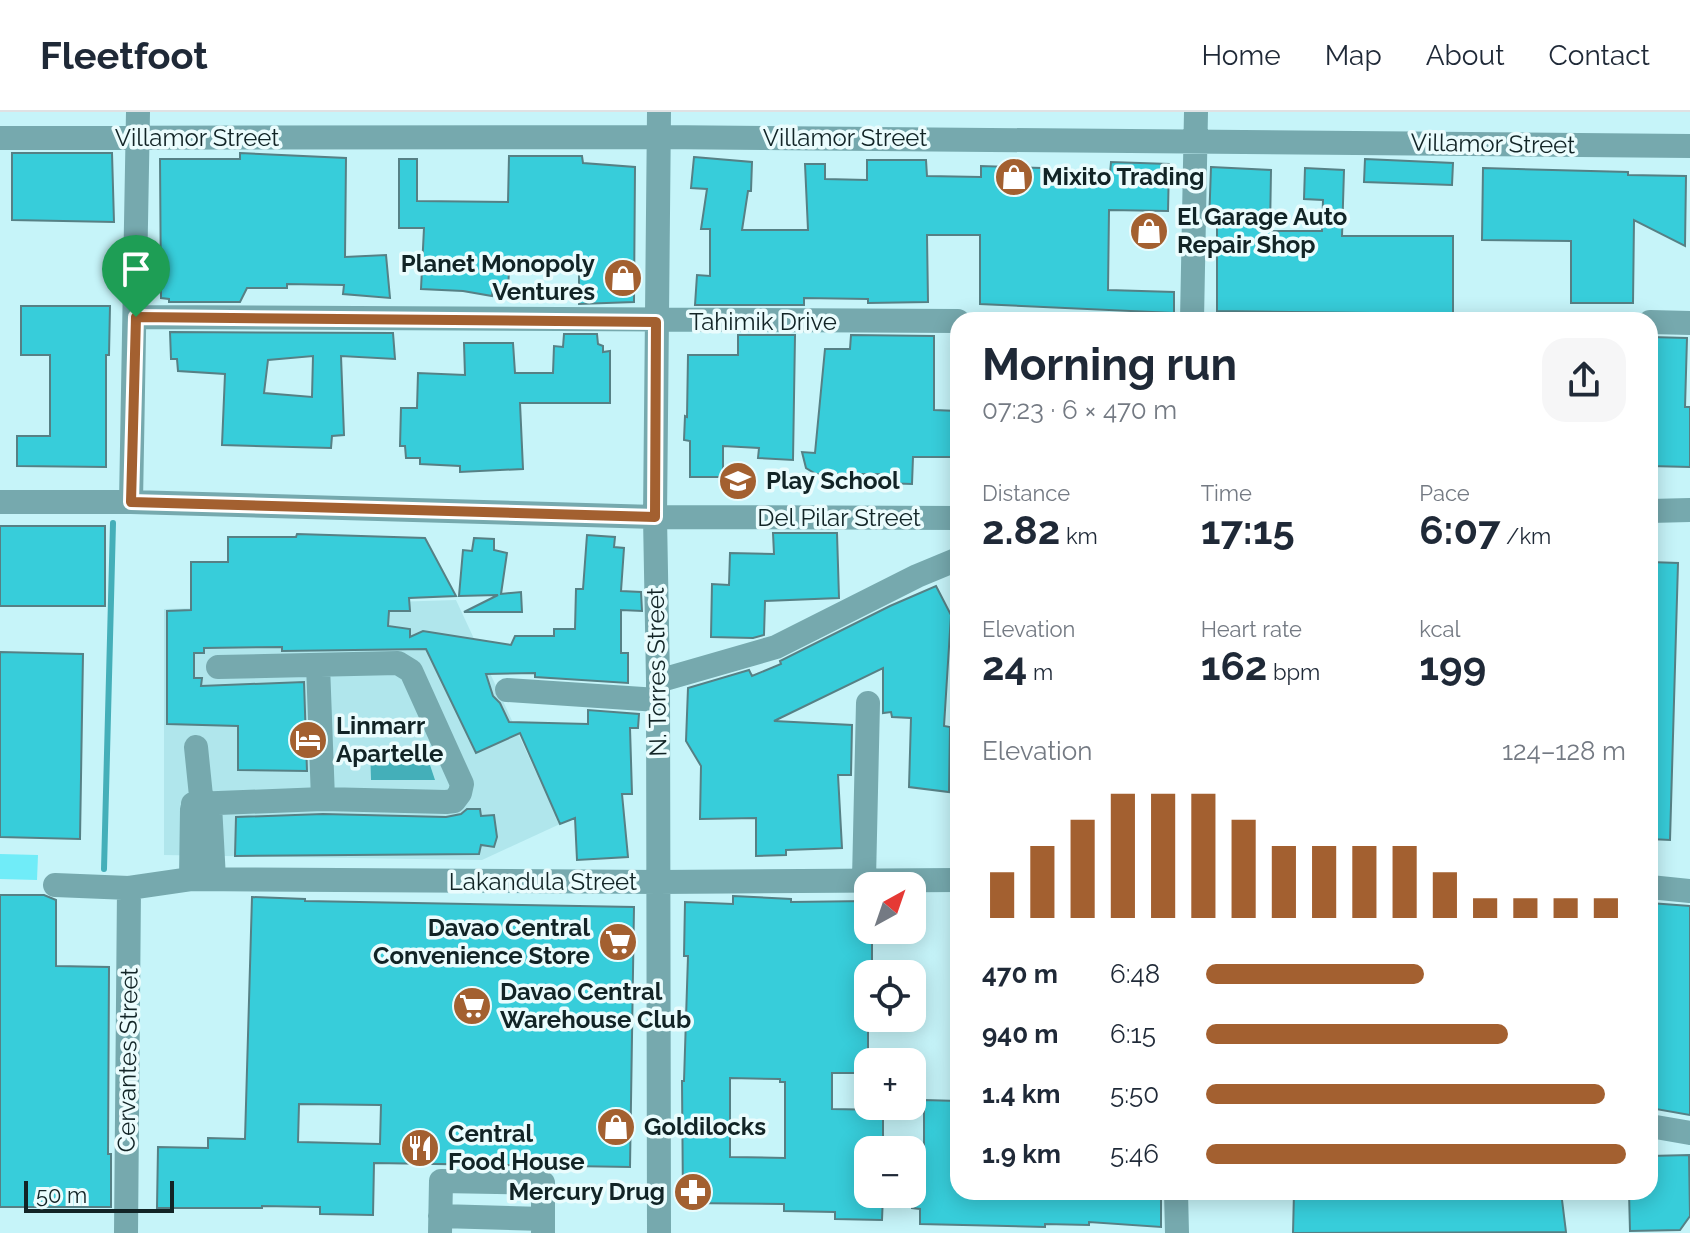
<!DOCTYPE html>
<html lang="en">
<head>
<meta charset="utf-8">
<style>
	:root { --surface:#fff; --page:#f6f6f7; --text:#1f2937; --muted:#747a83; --line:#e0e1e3; --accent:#a36030 }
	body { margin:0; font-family:Raleway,sans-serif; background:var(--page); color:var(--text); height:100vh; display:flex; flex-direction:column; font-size:30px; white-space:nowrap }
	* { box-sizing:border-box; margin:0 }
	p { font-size:26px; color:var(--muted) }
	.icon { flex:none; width:44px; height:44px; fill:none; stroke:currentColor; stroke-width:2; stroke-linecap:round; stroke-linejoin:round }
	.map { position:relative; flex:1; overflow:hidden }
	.drawer { position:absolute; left:950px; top:200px; width:708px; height:888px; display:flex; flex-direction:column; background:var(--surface); border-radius:24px; box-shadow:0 4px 20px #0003 }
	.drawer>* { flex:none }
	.needle { width:52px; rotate:40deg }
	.controls { position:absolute; left:854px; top:760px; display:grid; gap:16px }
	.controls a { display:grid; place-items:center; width:72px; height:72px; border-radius:16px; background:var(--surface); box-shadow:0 4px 20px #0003; font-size:40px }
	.scale { position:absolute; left:24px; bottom:20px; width:150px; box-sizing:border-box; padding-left:8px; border:4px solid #122426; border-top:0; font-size:22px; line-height:28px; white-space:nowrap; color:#122426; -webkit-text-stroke:6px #eafcfd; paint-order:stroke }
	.pin { position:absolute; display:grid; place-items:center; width:68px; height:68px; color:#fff; margin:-82px -34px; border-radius:50% 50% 50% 0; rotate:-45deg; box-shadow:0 0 8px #0007 }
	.pin .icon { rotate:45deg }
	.round { display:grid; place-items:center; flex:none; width:84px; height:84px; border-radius:24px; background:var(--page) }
	.summary { display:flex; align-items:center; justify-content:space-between; height:136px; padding:0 32px }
	h1 { font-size:44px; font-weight:700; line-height:60px }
	.metrics { display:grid; grid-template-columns:repeat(3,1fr); gap:12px; height:136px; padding:8px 32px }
	.metrics div { display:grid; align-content:center }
	.metrics b { font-size:40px; font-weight:700 }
	.metrics small { font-size:22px; font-weight:400 }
	.metrics p { font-size:22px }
	.chart { height:224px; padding:16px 32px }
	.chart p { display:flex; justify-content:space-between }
	.chart svg { width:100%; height:144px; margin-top:8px; stroke:var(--accent); stroke-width:6 }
	ul { padding:0 32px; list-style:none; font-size:26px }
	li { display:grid; grid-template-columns:128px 96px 1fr; align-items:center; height:60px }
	li i { height:20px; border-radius:10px; background:var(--accent) }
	header { display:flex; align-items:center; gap:48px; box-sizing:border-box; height:112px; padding:0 40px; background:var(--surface); border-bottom:2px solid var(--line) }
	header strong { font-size:38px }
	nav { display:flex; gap:44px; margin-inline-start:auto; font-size:28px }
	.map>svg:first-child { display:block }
	.built { fill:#b0e6ec }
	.green { fill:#70ecf8 }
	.water { fill:#44afb9 }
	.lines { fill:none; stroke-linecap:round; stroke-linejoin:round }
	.stream { stroke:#44afb9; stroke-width:6 }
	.building { fill:#37cdda; stroke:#568085; stroke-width:2; fill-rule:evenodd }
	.minor { stroke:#76a9ae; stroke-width:24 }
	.route-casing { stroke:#fff; stroke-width:16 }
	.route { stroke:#a36030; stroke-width:10 }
	.labels { text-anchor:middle; stroke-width:7; stroke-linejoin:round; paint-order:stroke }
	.street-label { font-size:24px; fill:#122426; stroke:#eafcfd }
	.poi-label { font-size:24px; font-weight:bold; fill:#122426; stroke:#eafcfd; text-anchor:start }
</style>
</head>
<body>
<header>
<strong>Fleetfoot</strong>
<nav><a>Home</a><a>Map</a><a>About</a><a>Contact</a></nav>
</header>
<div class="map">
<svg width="1690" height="1121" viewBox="0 0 1690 1121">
	<rect width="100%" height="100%" fill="#c6f4f9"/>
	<!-- built -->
	<path class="built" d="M456,488L560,712L482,748L164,743V497Z"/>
	<!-- green -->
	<path class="green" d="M0,742L38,743L37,768L0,767Z"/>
	<!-- water -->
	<path class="water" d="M370,635H424L435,668H371Z"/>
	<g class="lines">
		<!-- stream -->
		<path class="stream" d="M104,757L113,411"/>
	</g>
	<!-- building -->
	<path class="building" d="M12,41H112L114,110L12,108Z
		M240,41L346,46L345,145L386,143L390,186L343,182L344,173L287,172V176H247L240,190H169V187L161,186L160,47H240Z
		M509,44H582L583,51L635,55L634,190L579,192V159H509L508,177L493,176L492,184L463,179L421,177L424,116H399V47H417V89L508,90Z
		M694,45L752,50L751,79H748L742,118H808L805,52H825V67L867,68V48H926L927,64L981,65V54L1041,56V60L1110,62L1111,50L1169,52L1168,99L1109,98L1108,178L1174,180V201L980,192V123H927L928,190L868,191V187L804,186V193H695L697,163L710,164V117H701L707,77L691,76Z
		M1365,47L1453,51L1452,73L1364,70Z
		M1211,55L1271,58L1270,119H1322L1323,88L1304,87L1305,56L1344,58L1342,124H1453V202L1217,199V112H1209Z
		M1483,56L1628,60V63L1686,64L1685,134L1634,108L1633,191H1571V129L1482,128Z
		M21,194H110L109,243H106V355L17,354V324H50V243H21Z
		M170,220L393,221L395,247L341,244L344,323L332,324L331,336L222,333L225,262L178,259L177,247H171ZM313,244L312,285L264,281L268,248Z
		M564,222H597L598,232L603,234V240L610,239V291H520L523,357L460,360V354L420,352V346H406L405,334H400L401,296H417L418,261L465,263L464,231H513L515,261H553L554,234L563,235Z
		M738,223H795L793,348L758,346L759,336L723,334V365H690V329L684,328L685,304L687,305L688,243H738Z
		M851,223L934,224V298L958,299V345H913L912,372L882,371L881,362H816L806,356L802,340L815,341L825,237H850Z
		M1650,225L1687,226L1685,295H1690V355L1650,354Z
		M0,414H105V494H0Z
		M773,421H837L839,486L765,489L764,523L753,526L711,525L712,472L729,473L730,441L774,442Z
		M297,422L425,426L456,484L409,486L410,499H389L388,514L410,517V525L423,519L511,533L515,524H554V517H575L576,477H583L587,423L615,425L614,435L624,436L621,479L641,480L642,499L621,498V541H628V571L535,565V561L486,562L493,584L500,591L509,610L588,612V598L639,602L638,616H630L632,682H622L628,745L577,748L575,706L560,712L520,621L476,641L426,537L282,539V535L204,536V541H194V566H202L201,574L304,570L307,659L238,658V614L167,612V499L191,498V450H228V425H296Z
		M474,426L494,427V438L507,441L501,482L521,480L522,500H464L498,483L459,484L463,438L472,439Z
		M1650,450L1678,451L1670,728L1650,727Z
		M936,474L951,503L944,614L950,615L949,680L909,675L911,606L892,605L891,600L883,601V556L774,609L852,613L851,663H838L842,736L786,738V743L756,744V706L700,707L701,654L686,629L688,576L749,558L752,564L781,552L780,549L890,494Z
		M0,540L83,542L80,727L0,725Z
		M467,697H480L481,704L494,703L497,725L494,735L481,733L479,742L235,744L236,705L323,702L446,705L461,702Z
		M0,783H44L56,788V854L109,855L108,1042H111V1095H0Z
		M733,784L791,787V790L868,789V818H872V862H868V961H832V997L883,998V1038H868V1082H883L882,1108L835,1107V1100L784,1099V1092L683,1091L682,969H684L688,844H684L685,790L733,792ZM730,966L780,967V970H785V1046L730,1045Z
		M252,785L305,787V789L634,795L630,1055L374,1051L373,1103L320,1102V1095L262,1094V1096H157L158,1035L208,1036V1026L245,1027ZM299,992L381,993L380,1032L298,1030Z
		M1650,791L1690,794V1003L1650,996Z
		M924,988L958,989V1080H1161V1115L1089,1110V1113L1045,1112V1115L920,1112V1097L912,1096V1041L924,1042Z
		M1689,1043L1690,1104L1680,1118L1630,1119L1629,1080H1650V1044Z
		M1294,1080H1561L1566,1120L1293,1121Z"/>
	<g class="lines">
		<!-- minor -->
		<path class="minor" d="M0,26L659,25L1690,34
			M136,205L958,209
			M1192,208L1196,0
			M1650,210L1690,211
			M0,390H131L655,405L958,406
			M131,390L138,0
			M1650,399L1690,398
			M318,553L323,687
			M658,569L776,535L917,464L958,447
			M507,578L658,588
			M196,635L201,684L210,693L214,767
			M193,692L323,687L446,690L454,689L460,681L462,672L411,559L398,551L218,555
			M191,767L192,697L201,684
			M864,767L868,591
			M55,773L129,776L191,767L658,770L958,768
			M1650,775L1690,779
			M1650,1014L1690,1021
			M1176,1080L1177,1121
			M440,1104L543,1107
			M126,1121L129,776
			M440,1121L441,1069L543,1071V1121
			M659,1121L658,569L655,405L659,0"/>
	</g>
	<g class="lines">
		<defs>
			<path id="route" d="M136,205L656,210L655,405L131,390Z"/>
		</defs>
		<!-- route casing -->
		<use href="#route" class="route-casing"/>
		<!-- route -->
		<use href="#route" class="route"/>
	</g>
	<!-- icons -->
	<defs>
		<symbol id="shop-disc" viewBox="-11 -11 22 22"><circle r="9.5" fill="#a36030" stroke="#eafcfd"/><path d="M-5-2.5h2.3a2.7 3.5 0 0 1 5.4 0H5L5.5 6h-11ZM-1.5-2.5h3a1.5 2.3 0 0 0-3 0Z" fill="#fff"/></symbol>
		<symbol id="school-disc" viewBox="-11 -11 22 22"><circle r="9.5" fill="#a36030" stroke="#eafcfd"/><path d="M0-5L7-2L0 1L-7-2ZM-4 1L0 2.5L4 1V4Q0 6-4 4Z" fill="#fff"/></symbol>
		<symbol id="hotel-disc" viewBox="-11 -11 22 22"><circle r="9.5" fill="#a36030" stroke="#eafcfd"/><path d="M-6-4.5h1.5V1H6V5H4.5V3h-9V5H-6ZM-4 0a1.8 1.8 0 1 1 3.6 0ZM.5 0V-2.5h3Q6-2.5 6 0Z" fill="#fff"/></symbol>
		<symbol id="supermarket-disc" viewBox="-11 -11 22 22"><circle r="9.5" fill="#a36030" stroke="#eafcfd"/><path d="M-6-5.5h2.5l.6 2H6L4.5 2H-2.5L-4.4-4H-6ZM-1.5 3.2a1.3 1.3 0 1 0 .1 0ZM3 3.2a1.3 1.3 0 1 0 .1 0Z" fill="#fff"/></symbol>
		<symbol id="restaurant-disc" viewBox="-11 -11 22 22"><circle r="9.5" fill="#a36030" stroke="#eafcfd"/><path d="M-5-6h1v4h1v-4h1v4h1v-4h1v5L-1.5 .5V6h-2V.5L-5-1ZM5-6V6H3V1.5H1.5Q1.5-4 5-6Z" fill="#fff"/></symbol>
		<symbol id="pharmacy-disc" viewBox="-11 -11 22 22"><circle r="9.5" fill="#a36030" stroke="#eafcfd"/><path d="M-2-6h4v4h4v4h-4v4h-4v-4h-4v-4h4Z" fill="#fff"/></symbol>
	</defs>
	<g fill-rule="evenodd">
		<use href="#shop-disc" x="992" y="43" width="44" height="44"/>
		<use href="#shop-disc" x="1127" y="97" width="44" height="44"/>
		<use href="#shop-disc" x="601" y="144" width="44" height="44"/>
		<use href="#school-disc" x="716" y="347" width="44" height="44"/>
		<use href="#hotel-disc" x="286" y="606" width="44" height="44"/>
		<use href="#supermarket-disc" x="596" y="808" width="44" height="44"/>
		<use href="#supermarket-disc" x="450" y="872" width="44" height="44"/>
		<use href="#shop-disc" x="594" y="993" width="44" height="44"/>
		<use href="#restaurant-disc" x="398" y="1014" width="44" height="44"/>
		<use href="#pharmacy-disc" x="671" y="1058" width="44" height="44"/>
	</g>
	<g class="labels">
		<!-- street labels -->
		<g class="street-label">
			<text x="197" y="34">Villamor Street</text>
			<text x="845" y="34">Villamor Street</text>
			<text transform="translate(1493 32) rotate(1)" y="8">Villamor Street</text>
			<text x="763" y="218">Tahimik Drive</text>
			<text x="839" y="414">Del Pilar Street</text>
			<text transform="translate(657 560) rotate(-91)" y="8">N. Torres Street</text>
			<text x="543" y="778">Lakandula Street</text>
			<text transform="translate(128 948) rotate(-89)" y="8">Cervantes Street</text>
		</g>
		<!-- poi labels -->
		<g class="poi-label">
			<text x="1042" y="73">Mixito Trading</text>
			<text x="1177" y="113">El Garage Auto<tspan x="1177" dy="28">Repair Shop</tspan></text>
			<text x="595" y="160" text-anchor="end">Planet Monopoly<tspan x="595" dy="28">Ventures</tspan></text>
			<text x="766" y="377">Play School</text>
			<text x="336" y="622">Linmarr<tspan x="336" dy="28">Apartelle</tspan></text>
			<text x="590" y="824" text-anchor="end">Davao Central<tspan x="590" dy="28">Convenience Store</tspan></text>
			<text x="500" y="888">Davao Central<tspan x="500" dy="28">Warehouse Club</tspan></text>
			<text x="644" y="1023">Goldilocks</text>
			<text x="448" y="1030">Central<tspan x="448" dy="28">Food House</tspan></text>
			<text x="665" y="1088" text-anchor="end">Mercury Drug</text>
		</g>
	</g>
</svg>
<div class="controls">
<a><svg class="needle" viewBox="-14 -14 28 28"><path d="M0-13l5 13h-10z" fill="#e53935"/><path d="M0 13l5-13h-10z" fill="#747a83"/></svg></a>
<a><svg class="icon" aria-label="locate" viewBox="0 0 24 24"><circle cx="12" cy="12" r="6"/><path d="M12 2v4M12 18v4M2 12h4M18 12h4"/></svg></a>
<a>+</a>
<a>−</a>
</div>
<div class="scale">50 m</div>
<div class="pin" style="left:136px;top:205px;background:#1e9e55"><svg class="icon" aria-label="arrive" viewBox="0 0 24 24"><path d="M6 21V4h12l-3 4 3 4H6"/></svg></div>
<section class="drawer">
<div class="summary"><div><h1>Morning run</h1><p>07:23 · 6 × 470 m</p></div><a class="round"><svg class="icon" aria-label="share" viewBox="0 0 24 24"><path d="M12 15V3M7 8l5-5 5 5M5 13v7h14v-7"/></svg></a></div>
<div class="metrics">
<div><p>Distance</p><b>2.82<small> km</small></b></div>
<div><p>Time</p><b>17:15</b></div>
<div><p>Pace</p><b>6:07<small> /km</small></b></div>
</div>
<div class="metrics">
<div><p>Elevation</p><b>24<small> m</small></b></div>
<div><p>Heart rate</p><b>162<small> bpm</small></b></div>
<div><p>kcal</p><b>199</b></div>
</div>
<div class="chart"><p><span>Elevation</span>124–128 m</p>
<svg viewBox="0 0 160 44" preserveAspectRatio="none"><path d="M5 44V30M15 44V22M25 44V14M35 44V6M45 44V6M55 44V6M65 44V14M75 44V22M85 44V22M95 44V22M105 44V22M115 44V30M125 44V38M135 44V38M145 44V38M155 44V38"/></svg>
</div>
<ul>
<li><b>470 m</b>6:48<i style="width:52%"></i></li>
<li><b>940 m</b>6:15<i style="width:72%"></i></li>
<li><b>1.4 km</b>5:50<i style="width:95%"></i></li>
<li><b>1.9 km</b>5:46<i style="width:100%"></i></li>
</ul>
</section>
</div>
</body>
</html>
